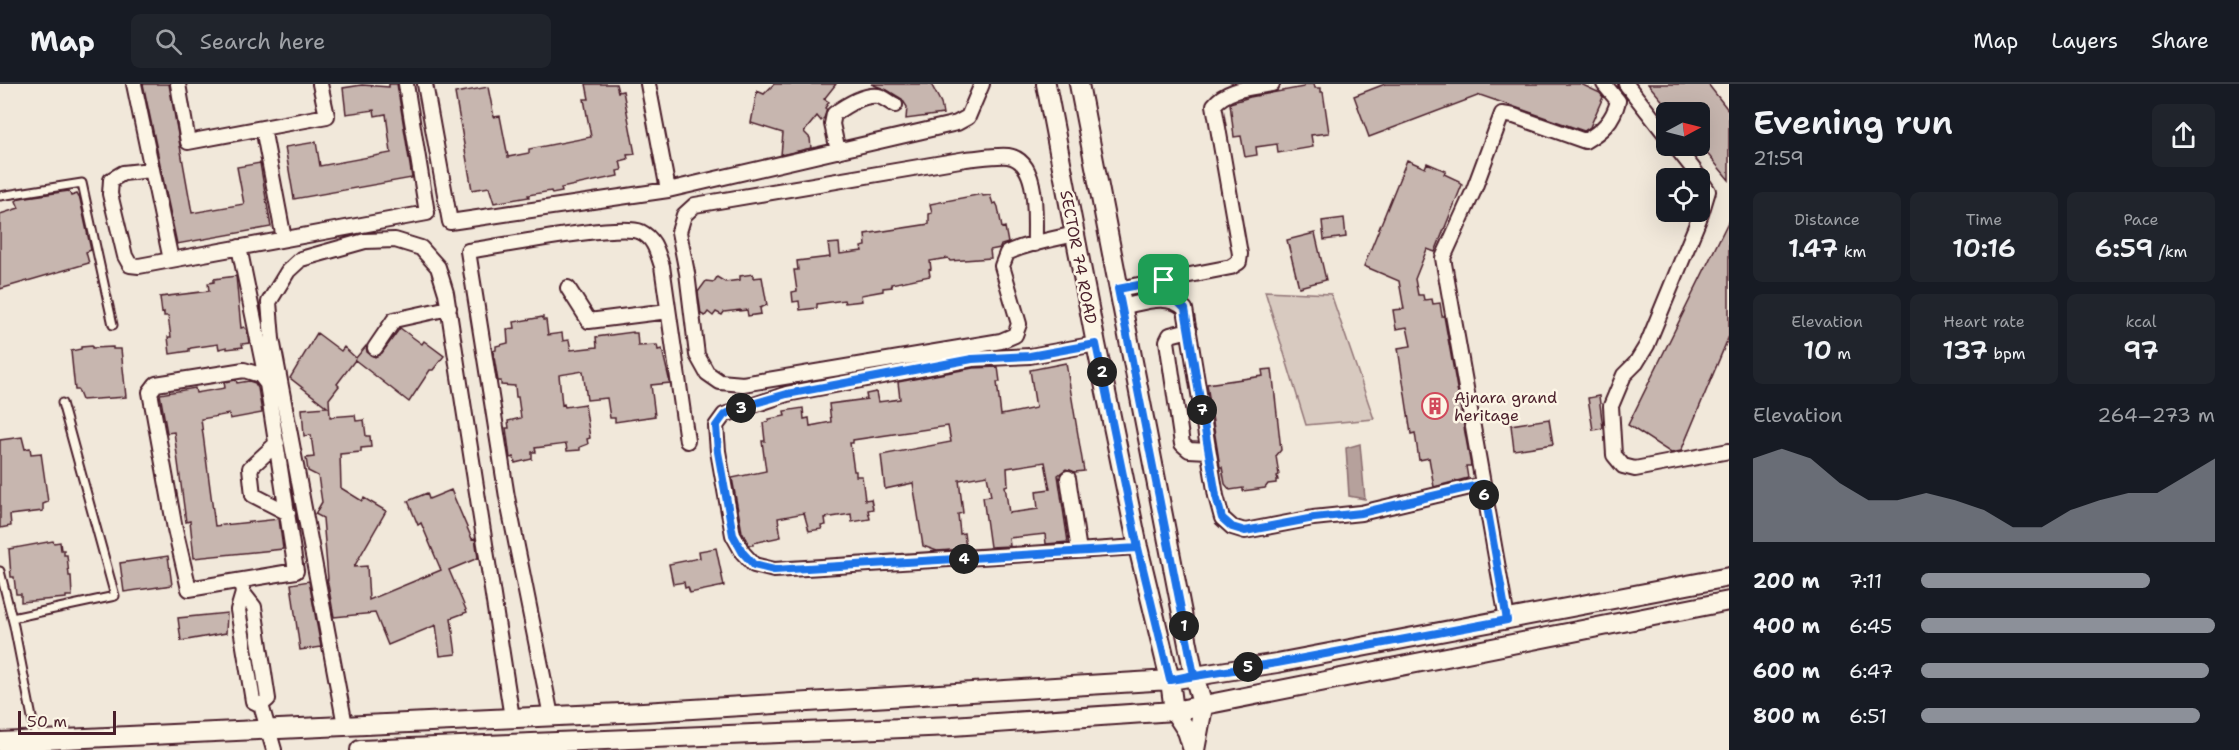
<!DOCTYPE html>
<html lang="en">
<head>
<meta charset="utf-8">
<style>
	:root { --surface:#171b24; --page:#20242c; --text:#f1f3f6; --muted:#9ea1a6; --line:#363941; --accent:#8c9099 }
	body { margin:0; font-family:"Shantell Sans",sans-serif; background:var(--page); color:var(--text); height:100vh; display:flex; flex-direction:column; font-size:22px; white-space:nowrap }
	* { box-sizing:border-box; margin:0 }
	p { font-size:20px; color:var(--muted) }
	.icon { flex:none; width:33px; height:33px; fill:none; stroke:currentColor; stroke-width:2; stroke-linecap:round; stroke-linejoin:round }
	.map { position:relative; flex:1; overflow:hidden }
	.drawer { display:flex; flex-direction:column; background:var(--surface); width:510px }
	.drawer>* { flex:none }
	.needle { width:39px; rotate:83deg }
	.buttons { position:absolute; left:1656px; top:18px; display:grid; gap:12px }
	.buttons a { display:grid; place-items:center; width:54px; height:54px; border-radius:9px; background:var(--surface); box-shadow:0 6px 24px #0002; font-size:30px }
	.scale { position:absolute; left:18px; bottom:15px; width:98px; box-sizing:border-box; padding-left:6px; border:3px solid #4a1f2b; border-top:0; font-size:16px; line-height:21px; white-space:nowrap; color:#4a1f2b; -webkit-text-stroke:4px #fcf5e5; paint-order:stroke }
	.pin { position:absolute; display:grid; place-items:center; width:51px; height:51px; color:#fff; margin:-26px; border-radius:12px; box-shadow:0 3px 9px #0006 }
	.km { position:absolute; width:30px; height:30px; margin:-15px; border-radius:50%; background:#222; color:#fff; font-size:16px; line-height:30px; text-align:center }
	.round { display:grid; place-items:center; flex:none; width:63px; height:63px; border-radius:9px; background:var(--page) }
	.head { display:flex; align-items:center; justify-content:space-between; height:102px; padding:0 24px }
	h1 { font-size:33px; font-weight:600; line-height:45px }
	.stats { display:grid; grid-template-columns:repeat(3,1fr); gap:9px; height:102px; padding:6px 24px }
	.stats div { display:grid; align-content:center; border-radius:9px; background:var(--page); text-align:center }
	.stats b { font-size:26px; font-weight:600 }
	.stats small { font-size:16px; font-weight:400 }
	.stats p { font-size:16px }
	.chart { height:168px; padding:12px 24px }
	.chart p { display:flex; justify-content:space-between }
	.chart svg { width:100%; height:108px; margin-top:6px; fill:var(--accent); opacity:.7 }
	ul { padding:0 24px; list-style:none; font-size:20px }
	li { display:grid; grid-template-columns:96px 72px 1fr; align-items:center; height:45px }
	li i { height:15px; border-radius:8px; background:var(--accent) }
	header { display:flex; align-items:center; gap:36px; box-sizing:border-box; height:84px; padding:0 30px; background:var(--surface); border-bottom:2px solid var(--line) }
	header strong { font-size:28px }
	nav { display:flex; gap:33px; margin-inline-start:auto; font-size:21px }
	.search { width:420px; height:54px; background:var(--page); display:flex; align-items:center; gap:15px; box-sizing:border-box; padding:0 21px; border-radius:9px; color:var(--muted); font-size:22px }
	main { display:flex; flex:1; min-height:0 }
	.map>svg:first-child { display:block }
	.green { fill:#d8cac0; stroke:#917476; stroke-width:1.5 }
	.water { fill:#b6a19c; stroke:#8b6d6f; stroke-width:1.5 }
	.building { fill:#c7b6af; stroke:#4a1f2b; stroke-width:1.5; fill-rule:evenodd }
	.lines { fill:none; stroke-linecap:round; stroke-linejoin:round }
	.lane-casing { stroke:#4a1f2b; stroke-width:11 }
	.street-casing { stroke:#4a1f2b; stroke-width:18 }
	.secondary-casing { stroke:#4a1f2b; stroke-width:22 }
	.lane { stroke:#fcf5e5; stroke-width:7 }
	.street { stroke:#fcf5e5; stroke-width:14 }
	.secondary { stroke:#fcf5e5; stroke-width:18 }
	.route-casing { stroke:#fff; stroke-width:12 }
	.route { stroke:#1a73e8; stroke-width:8 }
	.labels { text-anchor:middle; stroke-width:5; stroke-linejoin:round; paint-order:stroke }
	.street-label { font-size:16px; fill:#4a1f2b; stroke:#fcf5e5 }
	.poi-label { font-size:16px; fill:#4a1f2b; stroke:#fcf5e5; text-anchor:start }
</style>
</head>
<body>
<header>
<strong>Map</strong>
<div class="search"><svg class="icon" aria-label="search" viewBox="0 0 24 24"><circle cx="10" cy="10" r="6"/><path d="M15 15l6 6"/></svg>Search here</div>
<nav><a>Map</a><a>Layers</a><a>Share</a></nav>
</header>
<main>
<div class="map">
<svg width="1729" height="666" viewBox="0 0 1729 666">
	<rect width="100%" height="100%" fill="#f1e8da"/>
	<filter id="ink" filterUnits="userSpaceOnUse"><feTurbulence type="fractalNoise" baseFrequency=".0167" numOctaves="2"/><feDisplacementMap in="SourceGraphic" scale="12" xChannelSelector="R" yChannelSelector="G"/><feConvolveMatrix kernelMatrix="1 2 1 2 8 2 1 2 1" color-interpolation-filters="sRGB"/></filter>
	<g filter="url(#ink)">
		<!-- green -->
		<path class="green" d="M1265,207L1331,210L1374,335L1306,341Z"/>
		<!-- water -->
		<path class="water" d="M1360,360L1365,415L1349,412L1346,364Z"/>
		<!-- building -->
		<path class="building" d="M143,0H169L192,129L244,120L237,83L260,79L271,143L177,160Z
			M389,0H397L412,94L294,115L285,63L316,58L320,82L391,69L386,30L375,32L374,26L346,30L343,4L362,1L389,3Z
			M586,0H616L618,8L623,7L635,70L627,71L628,75L620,77L622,86L617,87L618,92L561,104L562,108L552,110L551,107L528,111L529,113L494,119L489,103L472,106L455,9L488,3L494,33L500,32L508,73L529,69V65L591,53L584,15H589Z
			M774,0H836L824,15L829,18L825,24L827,26L824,34L821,37L817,32L804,48L810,54L811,64L781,71L783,49L751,39L757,7L764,10Z
			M871,0H931L941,19L943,30L906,35L907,23L902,15L887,6Z
			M1304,0H1314L1315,4H1321V8H1323L1329,49L1311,51L1313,63L1278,69L1277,60L1256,63L1257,71L1245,73L1241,52L1234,53L1230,19L1250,13L1304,3Z
			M1385,0H1581L1600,9L1603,13L1590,43L1584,47L1480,11L1369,53L1354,12Z
			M1648,0H1708L1729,27V96L1700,61V28H1672Z
			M1407,76L1425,84L1427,79L1446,87L1444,90L1459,97V99L1462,101L1435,168L1427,165L1415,195L1418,211H1423L1424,216L1432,215L1433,220L1440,219L1442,232H1444L1471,382H1466L1468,394L1434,403L1429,374L1419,376L1415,349L1411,350L1398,264L1411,262L1407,243L1396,245L1393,226L1404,225L1399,197L1364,182Z
			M69,107L71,112L77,110L80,115L91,166L86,168L89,179L0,205V130L19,124L16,117L20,114Z
			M982,110L983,112L990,111L993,120L996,119L998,123L1002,144L1005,143L1008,159L1001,161L1000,164L990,166L991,174L950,177L948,174L930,177L931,185L929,186L930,192L891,200L892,203L883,204V207L861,211L862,217L845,219L844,216L817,220V224L800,226L799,217L793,218L792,208L797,207L794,186H798L797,177L830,173L828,160L839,159L840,170L862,167L861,163L866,162L865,150L929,140V130L932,129L930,120Z
			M1344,134L1346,153L1324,156L1322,137Z
			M1729,136V252L1681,367L1671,369L1628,341Z
			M1315,149L1326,196L1299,203L1287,156Z
			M753,190V194L762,193L767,221L760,224L761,230L748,232L747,226L740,227V226L724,228L722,231L716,228L713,232L708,228L705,232L701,230L698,208L706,197L714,198L717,193L725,198L740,196V192Z
			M236,192L241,244L244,243L247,246L249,259L242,260L243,263L227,265V263L219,265L218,260L191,264L189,265V267L170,270L168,253H171L168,232H164V228L162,229L160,213L209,207L208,199L214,198V195Z
			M543,233V236H546L548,251L562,249L563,257L569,256L571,266L597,263L596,253L633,248V249H637L638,262L657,261L658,266L662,265L670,299L651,301L655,332L615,338V334H610L607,314L587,316L583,287L559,291L562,321L564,320L565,323L585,320L590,354L587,355L588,360L580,363V366L567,367L566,360L535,364L536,368H532V375L515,379L514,373L510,374L506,344H509L508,337L521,334L518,313H516L515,302L501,301V297H498L493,267L496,266V262L508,259L507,245L515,244L514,238Z
			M400,244L422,260L424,257L444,272L433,286H430L409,318L355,276L337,300L339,302L329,315L330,333L355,331L356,337L364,336L366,352H370L371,363L361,364V368L340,370L341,404L362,417L364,414L386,427L354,483L367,482L369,516L441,486L421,439L418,441L408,417L427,409L429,415L451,406L472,455L475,454L478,474L449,486L467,528L451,534L456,570L440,572L436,541L388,561L375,529L334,533L327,495H328L323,434L315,430L322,418L318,392L308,387L306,374L314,373L311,351L304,352L302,325L327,323L290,294L317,249L341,267L344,263L356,274L366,262L367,268L375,273L382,269Z
			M92,262V264L113,263V265H121L126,313L82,316L78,306H75L71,267L81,265V263Z
			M1066,279L1084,387L1075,388L1066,385L1058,391L1068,458L1046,460L1045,450L1009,454L1010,462L990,463L983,413L991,412L987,391L959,396L963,429L958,430L960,450L964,449L966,465L937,467L923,462L913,399L885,405L881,371L951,358L948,342L853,356V359H850L854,387H856V392H862L865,416L871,415L873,425L868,426L870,435L852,438L851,430L825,434L826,441L821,442L822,445L809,447L804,429L778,434L781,453L753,459V461H749L742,448L732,394L766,387L762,357H765L763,339L769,337V335L785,332L784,327L803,324L804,335L809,334L810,342L831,338L829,320L867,315L866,310L876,308L878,318L900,315L898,298L973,284L998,283L1000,298H997L1001,331L1036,324L1030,286ZM1045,378L1050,405L1036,407L1038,425L1009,429L1005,402L1008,401L1007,384Z
			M1272,285L1281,366L1276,372L1279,391L1277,392L1278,396H1276V399L1268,400L1265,404L1243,407V404L1230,406L1225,400L1222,383H1220L1207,300L1263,292L1262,286Z
			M236,296L237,299L249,297L255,299L258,304L262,329L230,335L229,330L201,335L215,442L279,435L283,465L194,474L190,437L186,438L174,348L167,349L160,310L195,304L196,309L225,304L224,298Z
			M1599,312L1603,344L1593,346L1588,314Z
			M1549,335L1553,360L1514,366L1511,341Z
			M22,353L25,365L30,364L31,370L41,369L48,418L43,420V427L10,431L11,442L0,444V356Z
			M53,457L54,459L60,458L61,466H64V471H67L69,492H71L72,512H66V514L21,518V510H16L14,493H11L9,465Z
			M716,464L724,502L690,509L688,503L685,504L684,498L673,500L669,480L700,474L699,467Z
			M168,472L172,501L124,508L120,479Z
			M309,497L321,563L300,566L291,500Z
			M227,529L226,549L181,557L178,534Z"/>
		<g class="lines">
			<defs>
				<path id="lane" d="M0,112L82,99L113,241
					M0,487L14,542L36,654
					M12,534L115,512L62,319"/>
				<path id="street" d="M134,0L171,176L427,129L406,0
					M178,0L188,58L327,32L320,0
					M425,0L450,138L668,106L957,39L968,33L982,0
					M648,0L668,106
					M1626,0L1666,51
					M263,44L284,155
					M1675,62L1694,86L1708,107L1701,130L1647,261L1636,279L1624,291L1611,322L1614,371L1623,382L1635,385L1729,367
					M838,67L832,40L834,30C845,22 863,10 878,12C884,13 890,19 895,21
					M151,86L123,89L111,96L110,110L125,172L130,181L139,182L171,176
					M1035,160C1034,137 1041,77 1008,72C995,71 979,74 966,75L695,121L684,131L679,148L687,189L697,271L707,289L720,298L743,300L1001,257L1015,251L1019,240L1002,182L1007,169C1027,159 1052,156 1074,150
					M239,163L267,299
					M568,204L589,237L668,227
					M1118,205L1231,183L1239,178L1240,170L1214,21C1227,4 1253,4 1272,0
					M1121,223C1142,219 1168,208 1185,225L1216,412L1222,434L1232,443L1245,447L1313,434L1361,429L1483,400
					M1189,246L1170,251L1167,257L1182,360L1189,366L1208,367
					M1096,260L1030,272L972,275L787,310L724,331L716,342L718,367L733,451L743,469L754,481L774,486L1138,463
					M375,264L394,236L449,224
					M244,286L260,291L267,300L296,487L189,505L175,445L150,308L156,300Z
					M277,359L250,384L253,411L288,429
					M1068,394L1079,467
					M241,497L243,509L238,526L253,617L261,621L274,666
					M243,509L254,523L268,615L261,621
					M1507,535L1443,174L1473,108L1502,30L1514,32L1585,57C1602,47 1613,37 1618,17L1604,0
					M551,632L507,413L468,167C498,163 619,138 641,148C655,155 657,168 662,182L687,357
					M345,641L272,255L269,218L288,187L301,175L365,157L395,156L421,164L438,183L446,209L512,634"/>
				<path id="secondary" d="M1046,0L1096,260L1138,463L1170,596L1174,627L1187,647L1193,666
					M1079,0L1194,591L1203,623L1195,666
					M0,658L643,628L1170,596L1277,579L1729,493
					M360,666L952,642L1174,627L1729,517"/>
			</defs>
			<!-- lane casing -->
			<use href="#lane" class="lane-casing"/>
			<!-- street casing -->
			<use href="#street" class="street-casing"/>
			<!-- secondary casing -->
			<use href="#secondary" class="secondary-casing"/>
			<!-- lane -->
			<use href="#lane" class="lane"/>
			<!-- street -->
			<use href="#street" class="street"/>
			<!-- secondary -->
			<use href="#secondary" class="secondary"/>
		</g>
	</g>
	<g class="lines" filter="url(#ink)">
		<defs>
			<path id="route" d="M1164,196L1118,205L1194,591L1170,596L1138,464L1096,260L1030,272L972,275L787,310L738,324L724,331L716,342L718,368L733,451L743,469L754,481L774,486L1138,464L1170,596L1277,579L1507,536L1483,400L1361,429L1314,434L1245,447L1232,443L1222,434L1216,412L1185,225L1178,218L1167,215L1164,196"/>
		</defs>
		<!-- route casing -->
		<use href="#route" class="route-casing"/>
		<!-- route -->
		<use href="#route" class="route"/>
	</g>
	<!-- icons -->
	<defs>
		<symbol id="building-ring" viewBox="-11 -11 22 22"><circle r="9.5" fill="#fcf5e5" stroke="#d1495b" stroke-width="1.5"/><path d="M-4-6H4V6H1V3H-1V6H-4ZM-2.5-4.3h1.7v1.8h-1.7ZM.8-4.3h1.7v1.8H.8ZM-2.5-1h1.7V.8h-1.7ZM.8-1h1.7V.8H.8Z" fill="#d1495b"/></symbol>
	</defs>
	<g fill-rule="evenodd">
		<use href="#building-ring" x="1420" y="307" width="30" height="30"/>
	</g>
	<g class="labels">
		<!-- street labels -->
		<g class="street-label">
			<text transform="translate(1079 173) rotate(79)" y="6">SECTOR 74 ROAD</text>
		</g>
		<!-- poi labels -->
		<g class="poi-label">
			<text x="1454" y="319">Ajnara grand<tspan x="1454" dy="18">heritage</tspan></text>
		</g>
	</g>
</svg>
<div class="buttons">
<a><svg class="needle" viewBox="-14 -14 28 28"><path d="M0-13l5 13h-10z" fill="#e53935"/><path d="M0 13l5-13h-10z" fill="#9ea1a6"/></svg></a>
<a><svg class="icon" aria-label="locate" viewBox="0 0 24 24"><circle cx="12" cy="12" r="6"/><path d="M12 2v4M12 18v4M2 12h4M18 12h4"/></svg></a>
</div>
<div class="scale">50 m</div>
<div class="pin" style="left:1164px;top:196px;background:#1e9e55"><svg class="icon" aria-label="arrive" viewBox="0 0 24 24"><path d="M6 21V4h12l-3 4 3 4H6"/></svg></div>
<b class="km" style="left:1184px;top:542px">1</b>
<b class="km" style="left:1102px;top:288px">2</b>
<b class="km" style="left:741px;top:324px">3</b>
<b class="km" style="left:964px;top:475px">4</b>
<b class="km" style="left:1248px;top:583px">5</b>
<b class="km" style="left:1484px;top:411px">6</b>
<b class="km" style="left:1202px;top:326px">7</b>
</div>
<section class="drawer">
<div class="head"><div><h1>Evening run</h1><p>21:59</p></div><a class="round"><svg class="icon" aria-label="share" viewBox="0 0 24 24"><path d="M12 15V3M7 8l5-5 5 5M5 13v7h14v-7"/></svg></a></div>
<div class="stats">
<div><p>Distance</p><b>1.47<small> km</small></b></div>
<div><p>Time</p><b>10:16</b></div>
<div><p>Pace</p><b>6:59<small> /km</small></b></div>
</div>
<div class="stats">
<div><p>Elevation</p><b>10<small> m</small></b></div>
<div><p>Heart rate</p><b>137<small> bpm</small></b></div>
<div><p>kcal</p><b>97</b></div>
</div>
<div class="chart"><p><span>Elevation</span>264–273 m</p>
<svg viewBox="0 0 160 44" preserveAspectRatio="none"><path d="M0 44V10L10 6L20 10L30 20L40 27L50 27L60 24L70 27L80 31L90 38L100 38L110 31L120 27L130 24L140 24L150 17L160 10V44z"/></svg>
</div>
<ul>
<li><b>200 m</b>7:11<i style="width:78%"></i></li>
<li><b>400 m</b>6:45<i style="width:100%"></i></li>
<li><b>600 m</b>6:47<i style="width:98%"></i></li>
<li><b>800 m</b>6:51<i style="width:95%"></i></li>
</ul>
</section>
</main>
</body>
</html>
